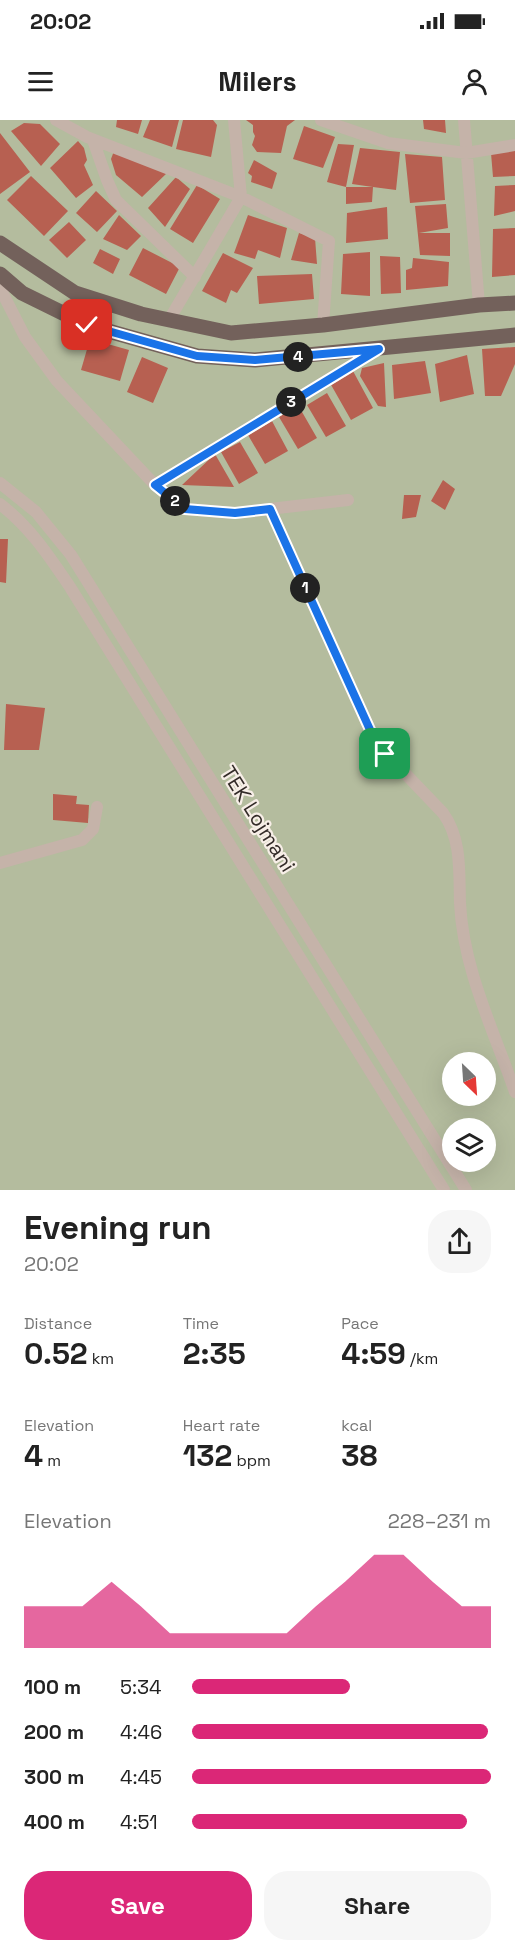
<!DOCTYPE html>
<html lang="en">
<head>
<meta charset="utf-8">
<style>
	:root { --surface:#fff; --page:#f6f6f6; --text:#222; --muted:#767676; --accent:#db2777 }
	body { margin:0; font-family:"Space Grotesk",sans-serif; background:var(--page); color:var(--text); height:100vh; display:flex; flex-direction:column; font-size:22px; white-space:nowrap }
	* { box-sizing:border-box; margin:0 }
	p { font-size:20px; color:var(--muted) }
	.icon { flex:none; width:33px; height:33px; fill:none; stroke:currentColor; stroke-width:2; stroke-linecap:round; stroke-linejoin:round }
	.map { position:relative; height:1070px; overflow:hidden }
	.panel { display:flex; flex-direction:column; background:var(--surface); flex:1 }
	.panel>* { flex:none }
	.needle { width:39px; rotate:155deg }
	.fabs { position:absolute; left:442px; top:932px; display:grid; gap:12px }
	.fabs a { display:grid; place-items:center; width:54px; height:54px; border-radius:50%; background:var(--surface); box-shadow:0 6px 24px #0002; font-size:30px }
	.pin { position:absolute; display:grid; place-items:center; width:51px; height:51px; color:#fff; margin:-26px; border-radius:12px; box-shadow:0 3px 9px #0006 }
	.km { position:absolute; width:30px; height:30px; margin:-15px; border-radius:50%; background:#222; color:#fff; font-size:16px; line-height:30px; text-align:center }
	.round { display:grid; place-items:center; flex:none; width:63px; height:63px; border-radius:24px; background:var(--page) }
	.overview { display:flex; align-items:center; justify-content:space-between; height:102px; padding:0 24px }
	h1 { font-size:33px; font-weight:600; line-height:45px }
	.stats { display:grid; grid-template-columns:repeat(3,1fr); gap:9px; height:102px; padding:6px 24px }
	.stats div { display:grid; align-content:center }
	.stats b { font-size:30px; font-weight:600 }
	.stats small { font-size:16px; font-weight:400 }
	.stats p { font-size:16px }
	.chart { height:168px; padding:12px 24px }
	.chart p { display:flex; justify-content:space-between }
	.chart svg { width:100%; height:108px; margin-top:6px; fill:var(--accent); opacity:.7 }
	.button { display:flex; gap:12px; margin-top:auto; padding:12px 24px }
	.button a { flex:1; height:69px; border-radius:24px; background:var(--accent); color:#fff; font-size:24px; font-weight:600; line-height:69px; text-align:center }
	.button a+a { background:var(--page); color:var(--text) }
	ul { padding:0 24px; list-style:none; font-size:20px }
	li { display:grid; grid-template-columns:96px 72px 1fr; align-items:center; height:45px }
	li i { height:15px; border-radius:8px; background:var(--accent) }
	.status { display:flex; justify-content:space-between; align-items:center; height:42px; padding:0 30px; background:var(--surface); direction:ltr }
	.status svg { height:16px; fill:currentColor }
	header { display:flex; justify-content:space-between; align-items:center; height:78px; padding:0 24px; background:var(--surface); font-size:27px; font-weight:600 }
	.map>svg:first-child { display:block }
	.green { fill:#b4bc9e; fill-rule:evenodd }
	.building { fill:#b76051 }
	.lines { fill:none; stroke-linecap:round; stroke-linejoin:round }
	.minor { stroke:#c5b3a9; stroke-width:12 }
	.major { stroke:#73615b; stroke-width:15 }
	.route-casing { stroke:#fff; stroke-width:12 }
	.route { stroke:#1a73e8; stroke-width:8 }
	.labels { text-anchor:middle; stroke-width:4.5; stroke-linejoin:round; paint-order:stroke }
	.street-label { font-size:21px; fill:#332b28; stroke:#f7eee7 }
</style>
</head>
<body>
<div class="status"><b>20:02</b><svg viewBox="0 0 49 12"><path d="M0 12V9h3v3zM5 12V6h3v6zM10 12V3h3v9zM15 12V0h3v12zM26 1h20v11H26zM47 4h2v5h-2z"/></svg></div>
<header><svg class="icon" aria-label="menu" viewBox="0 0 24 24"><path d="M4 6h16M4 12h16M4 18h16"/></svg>Milers<svg class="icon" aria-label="person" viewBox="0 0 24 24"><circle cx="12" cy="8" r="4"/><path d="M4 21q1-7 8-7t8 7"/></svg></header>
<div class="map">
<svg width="515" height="1070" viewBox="0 0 515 1070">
	<rect width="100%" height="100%" fill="#eee4dc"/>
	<!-- green -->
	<path class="green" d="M0,0H515V1070H0ZM453,942H486V975H453ZM453,1008H486V1041H453Z"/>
	<!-- building -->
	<path class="building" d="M117,0H142L138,14L116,7Z
		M150,0H179L172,27L143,17Z
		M183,0H213L217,5L211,37L176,29Z
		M246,0H295L287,6L281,33L257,32L252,25L255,16L253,12V5Z
		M423,0H445L446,13L424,9Z
		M24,3L40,4L60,24L41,46L11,11Z
		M304,6L335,17L323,48L293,39Z
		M0,13L30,52L0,74Z
		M78,21L84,28L87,40L84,45L93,65L76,78L50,48Z
		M338,24L354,25L346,67H373L352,64L360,28L400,32L396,70L373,67L372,82L346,84V67L327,62Z
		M515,30V56L493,57L491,33Z
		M114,31L167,53L142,77L116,55L111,39Z
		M405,34L442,37L445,80L410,83Z
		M254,40L277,53L272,69L251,62L252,56L248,53Z
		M31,56L68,91L44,116L7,80Z
		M176,57L190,69L165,107L148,88Z
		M197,65L220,79L193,123L170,109Z
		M515,65V91L494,96L495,66Z
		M96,71L117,91L97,112L76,93Z
		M446,84L448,108L419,113H450V136L420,135L415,86Z
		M387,87L388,119L346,123L347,93Z
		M119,95L141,116L127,130L103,119Z
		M248,95L287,108L280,138L258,130L255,139L234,133Z
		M69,102L86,120L67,138L49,120Z
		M515,108V155L492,157L493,109Z
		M299,113L315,118L317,144L291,140Z
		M143,128L180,147L166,174L129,155Z
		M100,129L120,139L113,154L93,143Z
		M370,132V176L341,174L343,134Z
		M223,133L253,148L237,173L231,170L226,183L202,171Z
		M380,136L400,137L401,173L381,174Z
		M413,138L449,142L448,166L406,170V150L412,148Z
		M312,154L314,179L259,184L257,156Z
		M90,219L129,230L120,261L81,250Z
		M515,227V244L501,276H485L482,229Z
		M467,235L474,274L440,282L435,244Z
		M142,237L168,248L153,283L127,272Z
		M425,241L431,273L394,279L392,245Z
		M384,243L386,287L378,286L360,256L362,248Z
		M353,251L373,288L351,300L330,263Z
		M327,273L346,306L326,317L307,285Z
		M298,285L317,318L298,329L279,297Z
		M272,301L288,331L265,344L248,315Z
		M240,322L258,353L239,364L221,332Z
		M215,334L234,367L182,365Z
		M443,360L455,369L445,390L431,381Z
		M404,375H421L416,397L402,399Z
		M0,419H8L6,463L0,462Z
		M6,584L45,588L39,630H4Z
		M53,674L77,676L76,684L89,685L88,703L53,700Z"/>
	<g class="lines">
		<!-- minor -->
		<path class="minor" d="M56,0L87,17L241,77L329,121L323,205
			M321,0L388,23L466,33L515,25
			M464,0L479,185
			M93,20L107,60L116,80L195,157
			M0,168L25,217L57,261L155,365L379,229
			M169,200L241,77L234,0
			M0,363L36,392L71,435L466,1070
			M155,365L185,389L235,393L348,380
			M0,384C30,407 49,436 70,467L444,1070
			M270,389L376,623L443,693C462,719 459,753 460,783C463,849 494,911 515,972
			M0,743L82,720L93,709L97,687"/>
		<!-- major -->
		<path class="major" d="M0,123L75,173L141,194L231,213L323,205L479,185L515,183
			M0,154L22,173L87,205L197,236L255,240L515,215"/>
	</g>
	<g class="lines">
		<defs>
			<path id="route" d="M87,205L197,236L255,240L379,229L155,365L185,389L235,393L270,389L376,623L385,634"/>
		</defs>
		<!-- route casing -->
		<use href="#route" class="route-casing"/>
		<!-- route -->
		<use href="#route" class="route"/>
	</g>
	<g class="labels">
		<!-- street labels -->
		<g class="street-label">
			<text transform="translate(258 699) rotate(58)" y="7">TEK Lojmani</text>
		</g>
	</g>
</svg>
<div class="fabs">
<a><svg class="needle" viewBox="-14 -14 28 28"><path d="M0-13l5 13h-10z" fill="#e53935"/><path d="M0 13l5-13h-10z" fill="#767676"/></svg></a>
<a><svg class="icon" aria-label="layers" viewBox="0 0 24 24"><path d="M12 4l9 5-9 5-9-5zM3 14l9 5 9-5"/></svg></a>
</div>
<div class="pin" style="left:385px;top:634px;background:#1e9e55"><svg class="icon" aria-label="arrive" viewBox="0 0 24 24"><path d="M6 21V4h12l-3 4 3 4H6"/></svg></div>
<div class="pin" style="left:87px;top:205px;background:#d93025"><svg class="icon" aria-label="check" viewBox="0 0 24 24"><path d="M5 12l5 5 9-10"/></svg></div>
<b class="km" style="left:305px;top:468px">1</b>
<b class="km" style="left:175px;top:381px">2</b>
<b class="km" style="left:291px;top:282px">3</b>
<b class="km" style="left:298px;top:237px">4</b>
</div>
<section class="panel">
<div class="overview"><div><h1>Evening run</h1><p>20:02</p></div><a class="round"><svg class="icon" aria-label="share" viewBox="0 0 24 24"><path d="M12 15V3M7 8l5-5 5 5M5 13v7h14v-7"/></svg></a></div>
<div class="stats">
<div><p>Distance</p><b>0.52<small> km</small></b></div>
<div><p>Time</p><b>2:35</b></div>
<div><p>Pace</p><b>4:59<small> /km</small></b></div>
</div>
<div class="stats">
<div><p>Elevation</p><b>4<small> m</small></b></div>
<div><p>Heart rate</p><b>132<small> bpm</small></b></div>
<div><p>kcal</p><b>38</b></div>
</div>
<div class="chart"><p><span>Elevation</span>228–231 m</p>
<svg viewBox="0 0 160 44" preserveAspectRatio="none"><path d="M0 44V27L10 27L20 27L30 17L40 27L50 38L60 38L70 38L80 38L90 38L100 27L110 17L120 6L130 6L140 17L150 27L160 27V44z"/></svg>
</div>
<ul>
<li><b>100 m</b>5:34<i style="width:53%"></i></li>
<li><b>200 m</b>4:46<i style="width:99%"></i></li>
<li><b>300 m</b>4:45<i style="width:100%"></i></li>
<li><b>400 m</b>4:51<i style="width:92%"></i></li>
</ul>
<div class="button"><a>Save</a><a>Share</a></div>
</section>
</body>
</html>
